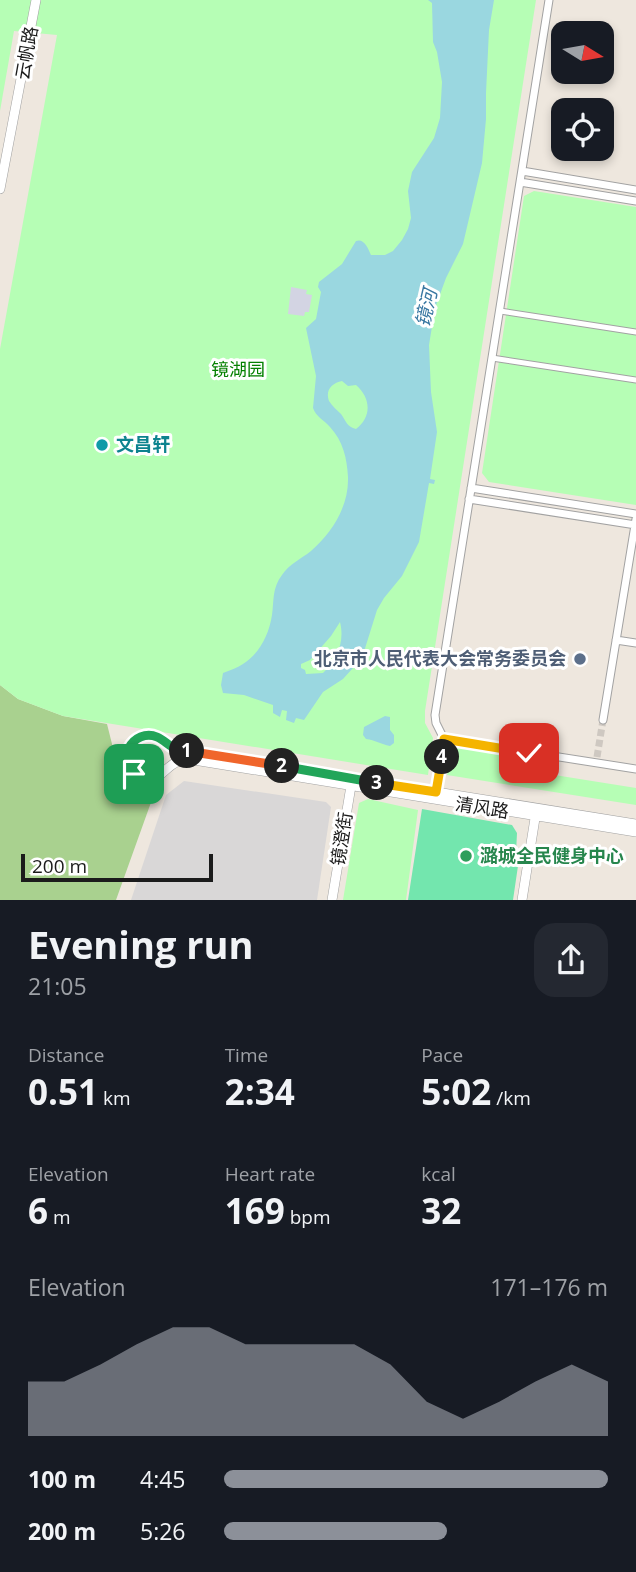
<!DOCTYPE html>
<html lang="en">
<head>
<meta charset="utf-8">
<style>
	:root { --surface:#171b24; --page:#242831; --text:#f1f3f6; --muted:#9ea1a6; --accent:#8c9099 }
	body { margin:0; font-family:"Open Sans","Noto Sans SC",sans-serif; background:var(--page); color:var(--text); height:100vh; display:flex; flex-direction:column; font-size:26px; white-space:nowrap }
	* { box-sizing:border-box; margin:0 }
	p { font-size:23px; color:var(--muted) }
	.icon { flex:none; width:38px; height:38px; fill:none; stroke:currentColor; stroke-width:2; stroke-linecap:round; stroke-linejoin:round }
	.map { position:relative; height:900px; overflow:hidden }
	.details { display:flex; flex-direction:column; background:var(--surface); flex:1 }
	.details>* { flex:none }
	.needle { width:46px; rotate:101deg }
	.controls { position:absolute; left:551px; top:21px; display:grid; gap:14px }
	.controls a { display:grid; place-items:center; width:63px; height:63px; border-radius:14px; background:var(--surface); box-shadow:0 4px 10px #0003; font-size:35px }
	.scale { position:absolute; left:21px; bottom:18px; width:192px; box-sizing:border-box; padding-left:7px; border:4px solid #1b1b1b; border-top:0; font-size:19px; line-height:24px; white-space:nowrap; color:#1b1b1b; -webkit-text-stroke:5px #fff; paint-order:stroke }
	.pin { position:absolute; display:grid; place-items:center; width:60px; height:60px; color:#fff; margin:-30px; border-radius:14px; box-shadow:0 4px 10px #0006 }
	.km { position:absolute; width:35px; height:35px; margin:-18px; border-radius:50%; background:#222; color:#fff; font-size:19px; line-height:35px; text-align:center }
	.round { display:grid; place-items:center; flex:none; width:74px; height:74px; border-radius:21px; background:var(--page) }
	.head { display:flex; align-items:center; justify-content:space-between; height:119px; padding:0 28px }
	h1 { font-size:38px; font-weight:700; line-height:52px }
	.metrics { display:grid; grid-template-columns:repeat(3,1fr); gap:10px; height:119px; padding:7px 28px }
	.metrics div { display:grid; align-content:center }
	.metrics b { font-size:35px; font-weight:700 }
	.metrics small { font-size:19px; font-weight:400 }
	.metrics p { font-size:19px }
	.chart { height:196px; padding:14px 28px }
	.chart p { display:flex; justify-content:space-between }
	.chart svg { width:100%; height:126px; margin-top:7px; fill:var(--accent); opacity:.7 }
	ul { padding:0 28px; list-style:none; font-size:23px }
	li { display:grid; grid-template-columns:112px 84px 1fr; align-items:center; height:52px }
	li i { height:18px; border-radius:9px; background:var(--accent) }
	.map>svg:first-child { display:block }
	.residential { fill:#d9d7d7 }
	.forest { fill:#a9d18f }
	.park { fill:#b6feb5 }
	.pitch { fill:#73e6ae }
	.plaza { fill:#d3d4e3 }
	.water { fill:#9ad7e0; fill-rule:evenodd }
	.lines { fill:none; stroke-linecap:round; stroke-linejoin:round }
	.minor-tunnel { stroke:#cec8c1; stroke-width:7; stroke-dasharray:7 3.5; stroke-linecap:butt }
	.pedestrian-casing { stroke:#a2a2a2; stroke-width:7 }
	.minor-casing { stroke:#a2a2a2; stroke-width:9 }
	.tertiary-casing { stroke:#a2a2a2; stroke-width:10 }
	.pedestrian { stroke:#fff; stroke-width:5 }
	.minor { stroke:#fff; stroke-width:7 }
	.tertiary { stroke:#fff; stroke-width:9 }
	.split-1-casing { stroke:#fff; stroke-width:14 }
	.split-2-casing { stroke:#fff; stroke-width:14 }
	.split-3-casing { stroke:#fff; stroke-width:14 }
	.split-4-casing { stroke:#fff; stroke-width:14 }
	.split-5-casing { stroke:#fff; stroke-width:14 }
	.split-1 { stroke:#22a559; stroke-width:9 }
	.split-2 { stroke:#f0652b; stroke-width:9 }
	.split-3 { stroke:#22a559; stroke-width:9 }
	.split-4 { stroke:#f5b400; stroke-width:9 }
	.split-5 { stroke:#f5b400; stroke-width:9 }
	.culture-dot { fill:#0f9aa8; stroke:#fff; stroke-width:2.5 }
	.service-dot { fill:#5c6f8a; stroke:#fff; stroke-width:2.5 }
	.leisure-dot { fill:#2e9e5b; stroke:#fff; stroke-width:2.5 }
	.labels { text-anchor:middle; stroke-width:6; stroke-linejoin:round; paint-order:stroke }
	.street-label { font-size:18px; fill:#1b1b1b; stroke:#fff }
	.park-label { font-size:18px; fill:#048001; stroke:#fff }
	.culture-label { font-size:18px; font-weight:bold; fill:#0d838f; stroke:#fff; text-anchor:start }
	.service-label { font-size:18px; font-weight:bold; fill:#4e5e75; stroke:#fff; text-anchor:end }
	.leisure-label { font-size:18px; font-weight:bold; fill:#27864d; stroke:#fff; text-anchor:start }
	.water-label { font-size:19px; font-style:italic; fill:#3a78a2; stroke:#fff }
</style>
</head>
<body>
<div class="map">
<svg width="636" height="900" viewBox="0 0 636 900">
	<rect width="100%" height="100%" fill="#eee7de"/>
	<!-- residential -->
	<path class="residential" d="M184,781L326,802L331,807L317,900H131L166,795Z"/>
	<!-- forest -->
	<path class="forest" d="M0,685L18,699L63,716L107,724L115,756L114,777L154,794L116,900H0Z"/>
	<!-- park -->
	<path class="park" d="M0,0H536L425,711V723L433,738L428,775L63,716L18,699L0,685V349L57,35L14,31L0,111Z
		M534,191L636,207V505L489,482L482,473L524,196Z
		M451,746L519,757L517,769L636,788V805L447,775Z
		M368,799L418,810L406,900H343L359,803Z"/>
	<!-- pitch -->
	<path class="pitch" d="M422,809L512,825L517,833L516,853L519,859L513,900H408Z"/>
	<!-- plaza -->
	<path class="plaza" d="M291,287L307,290L306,294L312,295L309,312H305L304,316L288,314Z"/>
	<!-- water -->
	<path class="water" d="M428,0H494L489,30L486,93V119L482,163L463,244L446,278L435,308L429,345L431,392L437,432L430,479L435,480L434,484L429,483L419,542L402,576L384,598L377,610L362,658L343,679L323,692L304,720L296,718L294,723L286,720L287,711L282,710L280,717L273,713V705L244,695L223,693L221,685L223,673C230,670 237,668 243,664C259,654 269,635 272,615C274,600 272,588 282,575C289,564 301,559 311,551C332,533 349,506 348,477C347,458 343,441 330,427C324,420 316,417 313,408L316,376L306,328L316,319L321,292L318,287L319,282L342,264L356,241C364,238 368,248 371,255H385L393,251L402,240L408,229L411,218L408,191L412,172L434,138L440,118L442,82L437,52L433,42L432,3ZM342,381L348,386L356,385C371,398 372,417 356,429C347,427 346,421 341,414C337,410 332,406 329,401C325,390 332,383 342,381ZM340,622C345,642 337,660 323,673L306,674L305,670L301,668V664L310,660L331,636Z
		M385,716L390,717V730L394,735V743L390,746C381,744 375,740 366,739L363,735L364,727Z"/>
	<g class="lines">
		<!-- minor-tunnel -->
		<path class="minor-tunnel" d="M597,757L603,720"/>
		<defs>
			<path id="pedestrian" d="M500,311L636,332
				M492,358L636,380"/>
			<path id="minor" d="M549,0L435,715L436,723L444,739L636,769
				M522,171L636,190
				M520,182L636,201
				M471,488L636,514
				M469,499L636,525
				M616,640L636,643
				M603,720L636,519
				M436,794L444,739"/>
			<path id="tertiary" d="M0,189L36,0
				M636,824L194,753C189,751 183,751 178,749C166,746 159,735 147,736C122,737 120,773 144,779C147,780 151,779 155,779C170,768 173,758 194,760L636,832
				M332,900L352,780
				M522,900L536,812"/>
		</defs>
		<!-- pedestrian casing -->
		<use href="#pedestrian" class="pedestrian-casing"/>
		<!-- minor casing -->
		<use href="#minor" class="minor-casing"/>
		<!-- tertiary casing -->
		<use href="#tertiary" class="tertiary-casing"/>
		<!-- pedestrian -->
		<use href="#pedestrian" class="pedestrian"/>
		<!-- minor -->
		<use href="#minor" class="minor"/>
		<!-- tertiary -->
		<use href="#tertiary" class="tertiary"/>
	</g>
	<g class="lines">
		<defs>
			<path id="split-1" d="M134,774C127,765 124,759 129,748C134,738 146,732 157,737C164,740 169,746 176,749C177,749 186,751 187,751"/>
			<path id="split-2" d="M187,751L282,766"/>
			<path id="split-3" d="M282,766L377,783"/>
			<path id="split-4" d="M377,783L436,792L442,757"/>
			<path id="split-5" d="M442,757L444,739L529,753"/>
		</defs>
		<!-- split-1 casing -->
		<use href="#split-1" class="split-1-casing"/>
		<!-- split-2 casing -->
		<use href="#split-2" class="split-2-casing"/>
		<!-- split-3 casing -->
		<use href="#split-3" class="split-3-casing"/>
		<!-- split-4 casing -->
		<use href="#split-4" class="split-4-casing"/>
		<!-- split-5 casing -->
		<use href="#split-5" class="split-5-casing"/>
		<!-- split-1 -->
		<use href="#split-1" class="split-1"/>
		<!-- split-2 -->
		<use href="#split-2" class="split-2"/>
		<!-- split-3 -->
		<use href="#split-3" class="split-3"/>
		<!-- split-4 -->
		<use href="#split-4" class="split-4"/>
		<!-- split-5 -->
		<use href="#split-5" class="split-5"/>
	</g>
	<!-- markers -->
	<circle class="culture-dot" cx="102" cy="445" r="7"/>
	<circle class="service-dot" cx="580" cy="659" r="7"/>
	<circle class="leisure-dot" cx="466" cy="856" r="7"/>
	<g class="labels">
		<!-- street labels -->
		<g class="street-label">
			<text transform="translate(27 53) rotate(-80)" y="6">云帆路</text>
			<text transform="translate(482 808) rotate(9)" y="6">清风路</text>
			<text transform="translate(342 839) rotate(-81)" y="6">镜澄街</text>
		</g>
		<!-- park labels -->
		<g class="park-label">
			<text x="238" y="376">镜湖园</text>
		</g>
		<!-- culture labels -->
		<g class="culture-label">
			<text x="116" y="451">文昌轩</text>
		</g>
		<!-- service labels -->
		<g class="service-label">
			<text x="566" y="665">北京市人民代表大会常务委员会</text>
		</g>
		<!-- leisure labels -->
		<g class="leisure-label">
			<text x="480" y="862">潞城全民健身中心</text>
		</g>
		<!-- water labels -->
		<g class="water-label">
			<text transform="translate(426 308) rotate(-77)" y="7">镜河</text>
		</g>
	</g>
</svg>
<div class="controls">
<a><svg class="needle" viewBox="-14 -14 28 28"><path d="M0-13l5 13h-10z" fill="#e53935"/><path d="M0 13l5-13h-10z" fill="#9ea1a6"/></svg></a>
<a><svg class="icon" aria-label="locate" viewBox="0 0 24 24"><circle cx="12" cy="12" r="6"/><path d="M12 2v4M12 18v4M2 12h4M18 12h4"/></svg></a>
</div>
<div class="scale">200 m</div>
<div class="pin" style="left:134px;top:774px;background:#1e9e55"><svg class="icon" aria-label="arrive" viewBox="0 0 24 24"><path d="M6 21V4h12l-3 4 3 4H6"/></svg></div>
<div class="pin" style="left:529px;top:753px;background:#d93025"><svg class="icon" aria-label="check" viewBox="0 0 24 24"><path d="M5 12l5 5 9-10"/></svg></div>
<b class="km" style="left:187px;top:751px">1</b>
<b class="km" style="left:282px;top:766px">2</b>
<b class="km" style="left:377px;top:783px">3</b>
<b class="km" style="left:442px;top:757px">4</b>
</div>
<section class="details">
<div class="head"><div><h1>Evening run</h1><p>21:05</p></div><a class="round"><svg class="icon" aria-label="share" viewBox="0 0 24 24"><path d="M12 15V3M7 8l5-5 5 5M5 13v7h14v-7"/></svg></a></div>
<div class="metrics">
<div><p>Distance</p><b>0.51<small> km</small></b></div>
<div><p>Time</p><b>2:34</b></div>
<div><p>Pace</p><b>5:02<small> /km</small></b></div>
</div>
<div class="metrics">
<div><p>Elevation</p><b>6<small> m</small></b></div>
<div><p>Heart rate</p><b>169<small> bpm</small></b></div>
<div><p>kcal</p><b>32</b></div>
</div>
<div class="chart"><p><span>Elevation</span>171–176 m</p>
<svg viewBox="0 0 160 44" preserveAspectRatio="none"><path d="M0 44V25L10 25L20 19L30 12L40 6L50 6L60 12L70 12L80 12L90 12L100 19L110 32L120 38L130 32L140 25L150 19L160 25V44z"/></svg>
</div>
<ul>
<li><b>100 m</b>4:45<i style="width:100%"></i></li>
<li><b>200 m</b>5:26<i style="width:58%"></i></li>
</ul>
</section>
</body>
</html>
